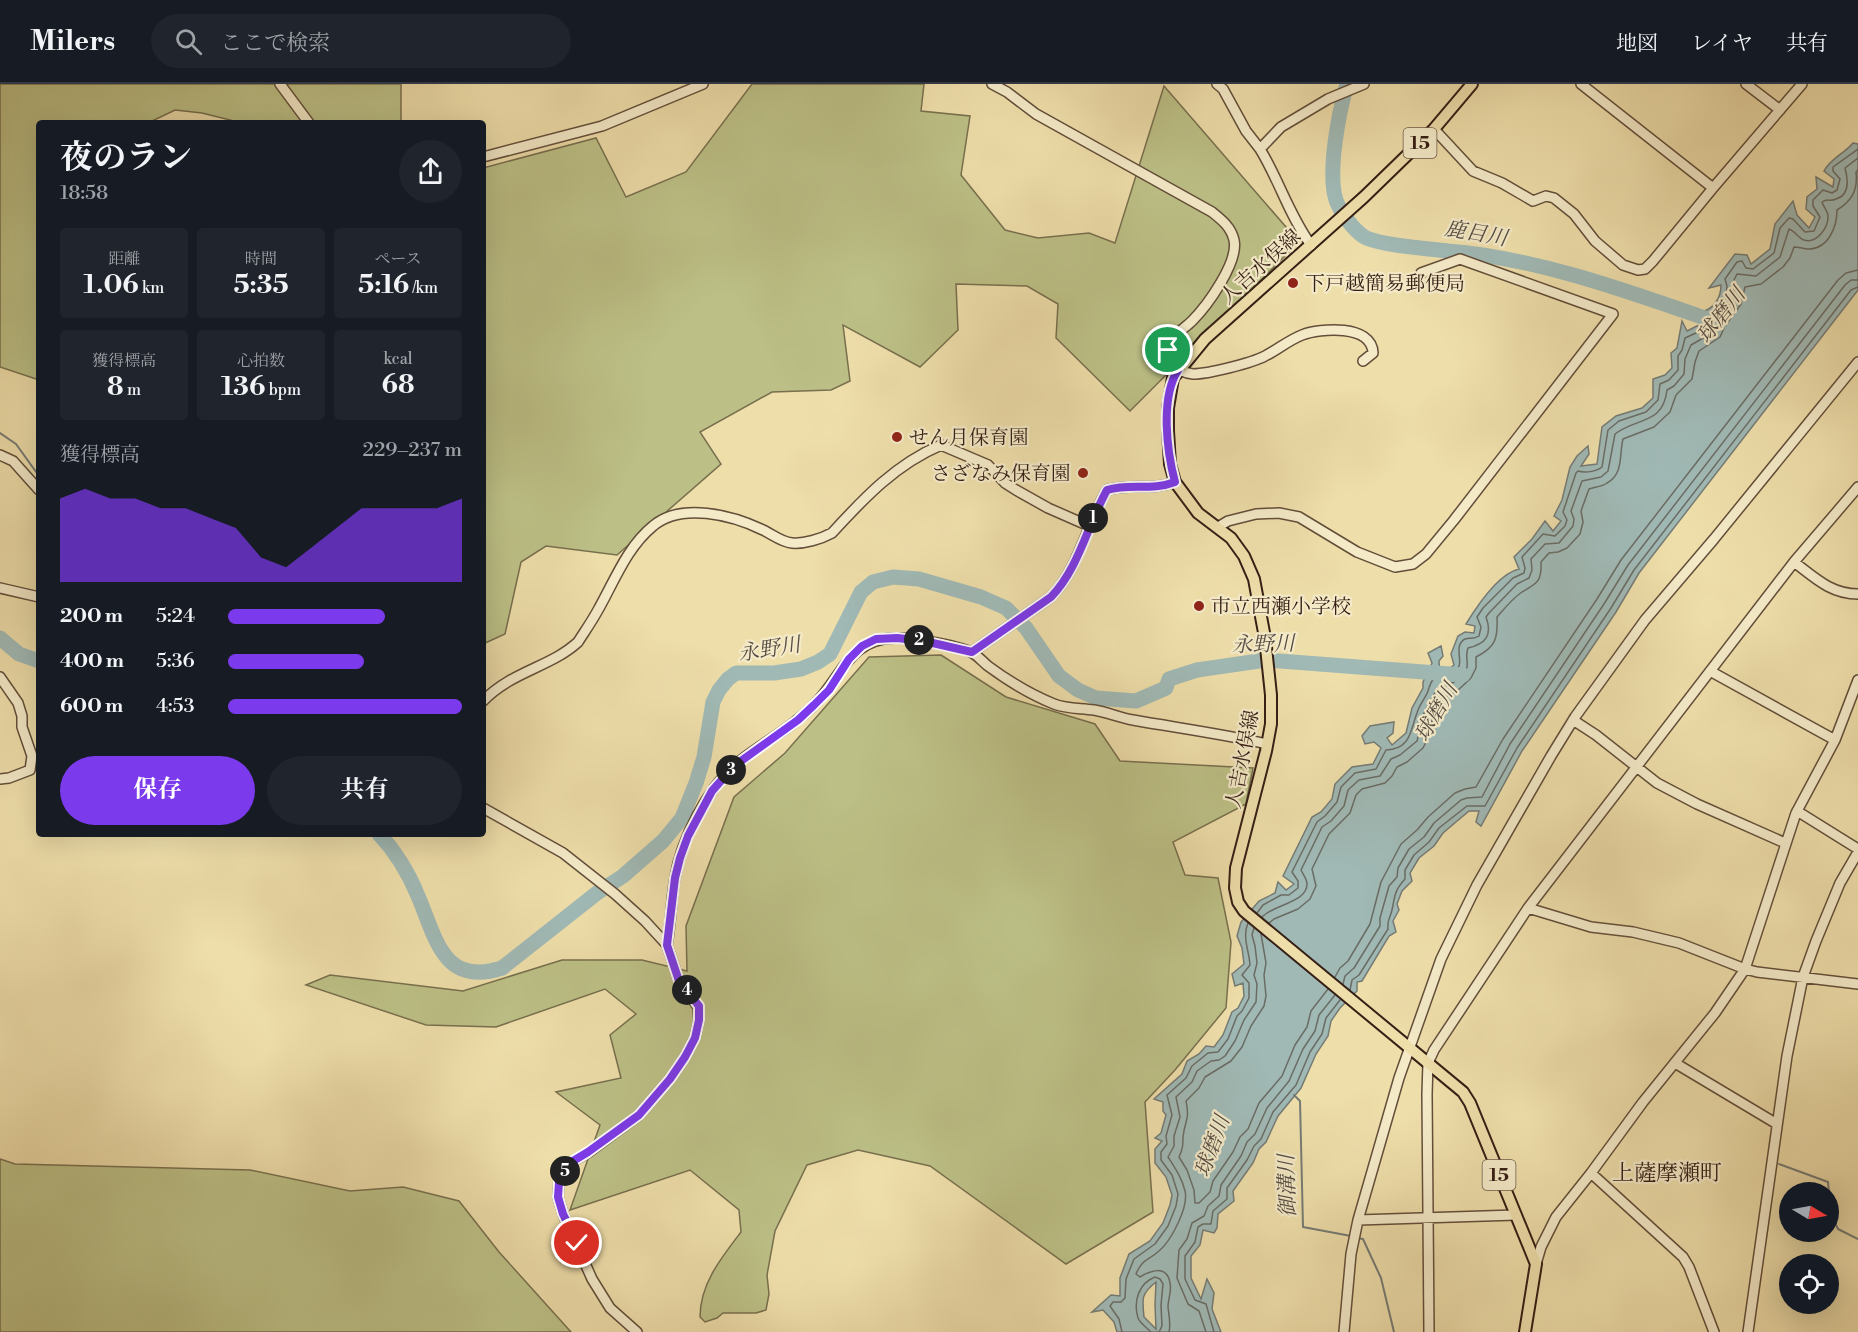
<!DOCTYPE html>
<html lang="ja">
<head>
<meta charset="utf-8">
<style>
	:root { --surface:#171b24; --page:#20242c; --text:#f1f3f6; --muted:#9ea1a6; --line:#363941; --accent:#7c3aed }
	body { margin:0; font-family:"Libre Bodoni","Noto Serif JP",serif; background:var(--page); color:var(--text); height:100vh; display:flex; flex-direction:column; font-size:22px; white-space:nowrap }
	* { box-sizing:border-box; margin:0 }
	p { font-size:20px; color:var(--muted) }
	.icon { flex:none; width:33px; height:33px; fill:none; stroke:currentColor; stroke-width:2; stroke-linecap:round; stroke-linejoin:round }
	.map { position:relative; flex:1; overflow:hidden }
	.side { position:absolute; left:36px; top:36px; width:450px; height:717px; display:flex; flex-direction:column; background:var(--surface); border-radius:6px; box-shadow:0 6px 24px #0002 }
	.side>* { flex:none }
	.needle { width:39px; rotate:100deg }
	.controls { position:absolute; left:1779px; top:1098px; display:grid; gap:12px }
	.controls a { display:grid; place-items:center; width:60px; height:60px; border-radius:50%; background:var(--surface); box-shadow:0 6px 24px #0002; font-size:30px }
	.pin { position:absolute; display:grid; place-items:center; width:51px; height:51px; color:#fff; margin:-26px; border:3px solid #fff; border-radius:50%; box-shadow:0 2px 6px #0007 }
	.km { position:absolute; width:30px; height:30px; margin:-15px; border-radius:50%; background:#222; color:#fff; font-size:16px; line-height:30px; text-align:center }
	.round { display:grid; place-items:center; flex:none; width:63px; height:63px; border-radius:32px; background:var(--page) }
	.summary { display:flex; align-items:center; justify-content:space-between; height:102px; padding:0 24px }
	h1 { font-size:33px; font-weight:700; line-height:45px }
	.stats { display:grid; grid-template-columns:repeat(3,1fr); gap:9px; height:102px; padding:6px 24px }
	.stats div { display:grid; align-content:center; border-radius:6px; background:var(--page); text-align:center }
	.stats b { font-size:26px; font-weight:700 }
	.stats small { font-size:16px; font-weight:400 }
	.stats p { font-size:16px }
	.chart { height:168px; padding:12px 24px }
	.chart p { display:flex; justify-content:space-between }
	.chart svg { width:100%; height:108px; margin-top:6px; fill:var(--accent); opacity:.7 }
	.action { display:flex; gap:12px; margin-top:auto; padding:12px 24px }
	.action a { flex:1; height:69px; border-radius:36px; background:var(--accent); color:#fff; font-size:24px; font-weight:700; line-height:69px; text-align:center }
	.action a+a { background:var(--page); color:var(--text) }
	ul { padding:0 24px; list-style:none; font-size:20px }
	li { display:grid; grid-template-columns:96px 72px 1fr; align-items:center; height:45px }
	li i { height:15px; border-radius:8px; background:var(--accent) }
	header { display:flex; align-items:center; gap:36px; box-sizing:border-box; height:84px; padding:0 30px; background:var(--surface); border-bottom:2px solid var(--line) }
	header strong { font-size:28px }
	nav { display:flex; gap:33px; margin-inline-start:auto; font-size:21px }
	.search { width:420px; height:54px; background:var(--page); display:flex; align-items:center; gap:15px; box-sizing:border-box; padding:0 21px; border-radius:33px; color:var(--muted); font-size:22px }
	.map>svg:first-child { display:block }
	.green { fill:#bcc086; stroke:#786f4e; stroke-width:1.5 }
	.water { fill:#a0b9b5; stroke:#757b75; stroke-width:1.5; fill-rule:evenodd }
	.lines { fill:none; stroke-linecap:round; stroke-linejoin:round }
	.shore { stroke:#6a6c65; stroke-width:1.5 }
	.stream { stroke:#757b75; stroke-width:2 }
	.river { stroke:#a0b9b5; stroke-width:15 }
	.minor-casing { stroke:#634e3a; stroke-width:12 }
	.major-casing { stroke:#351e15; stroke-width:14 }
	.minor { stroke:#f4eac8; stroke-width:9 }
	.major { stroke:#eedeaa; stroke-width:10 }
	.route-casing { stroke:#fff; stroke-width:12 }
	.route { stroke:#7c3aed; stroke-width:8 }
	.poi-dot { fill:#8f2418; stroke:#f4eac8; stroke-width:2 }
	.labels { text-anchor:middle; stroke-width:4.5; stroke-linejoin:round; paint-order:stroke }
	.shield { fill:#f4eac8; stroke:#6e5b4b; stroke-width:1.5 }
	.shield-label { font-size:18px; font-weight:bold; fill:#351e15 }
	.street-label { font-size:20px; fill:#351e15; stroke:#f4eac8 }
	.poi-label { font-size:20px; fill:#351e15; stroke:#f4eac8; text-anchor:start }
	.water-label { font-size:21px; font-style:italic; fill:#554c45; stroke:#f4eac8 }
	.quarter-label { font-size:22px; fill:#351e15; stroke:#f4eac8 }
</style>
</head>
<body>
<header>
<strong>Milers</strong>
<div class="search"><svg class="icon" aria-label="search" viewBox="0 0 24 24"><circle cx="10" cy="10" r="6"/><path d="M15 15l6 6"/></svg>ここで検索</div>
<nav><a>地図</a><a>レイヤ</a><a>共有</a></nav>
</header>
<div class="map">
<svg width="1858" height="1248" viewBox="0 0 1858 1248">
	<rect width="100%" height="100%" fill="#eedeaa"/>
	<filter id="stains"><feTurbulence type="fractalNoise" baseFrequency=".00333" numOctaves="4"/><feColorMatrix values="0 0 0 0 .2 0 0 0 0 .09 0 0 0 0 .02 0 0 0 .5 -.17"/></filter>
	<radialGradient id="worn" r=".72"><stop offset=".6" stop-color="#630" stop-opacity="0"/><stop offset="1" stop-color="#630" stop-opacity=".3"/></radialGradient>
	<!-- green -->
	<path class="green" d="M0,0H401V39H242L202,29L175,26L148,39H39V296L0,283Z
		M752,0H924L921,27L970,32L961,91L1005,146L1038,154L1089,149L1115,159L1164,2L1299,158L1130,327L1056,254L1058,220L1027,202L956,200L958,246L920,283L843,241L850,297L831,306L772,308L700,348L721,380L617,471L546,462L521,478L505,550L483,560V84L596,54L626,113L686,88Z
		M941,571L1006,613L1095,640L1120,677L1253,684L1246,720L1173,758L1185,791L1218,794L1231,858L1226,924L1175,986L1145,1018L1153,1128L1066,1180L930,1082L858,1066L807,1081L775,1147L767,1191L769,1210L766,1226L756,1229H723L717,1234L705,1238L700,1233C700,1200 721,1174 741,1148L739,1126L690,1086L570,1126L600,1041L556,1008L621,994L610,951L636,930L605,905L496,943L426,941L306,901L330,891L463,907L562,876H642L687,887L686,842L734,713L785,669L869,573Z
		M0,1075L15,1080L250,1086L350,1107L403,1103L459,1117L499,1168L571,1248H0Z"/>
	<!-- water -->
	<path class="water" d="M1853,59L1858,60V206L1639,489L1616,528L1522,667L1481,742L1476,738L1479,727H1469L1443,749L1434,762L1419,774L1410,789L1412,797L1402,807L1397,820L1399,826L1393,837L1396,848L1389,852L1362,897L1357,898V907L1340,924L1331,937L1328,952L1316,970L1301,1004L1278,1032L1266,1058L1259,1065L1253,1079L1233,1107L1234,1117L1218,1130L1217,1144L1214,1149L1203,1146L1200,1161L1191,1172V1194L1201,1215L1207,1195L1214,1209L1212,1225L1221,1248H1117L1114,1238L1103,1226L1092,1228L1111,1211L1120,1212V1194L1129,1170L1150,1157L1163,1139L1170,1121L1172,1111L1166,1093L1155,1079V1065L1162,1057L1155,1054L1161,1049L1166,1031L1163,1027V1018L1154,1015L1182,990L1187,977L1199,970L1206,962L1214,963L1223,951L1232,928L1238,924L1244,912L1243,899L1235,902L1232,890L1244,880L1242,864L1237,852L1241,838L1259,817L1275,809L1278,798L1286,806L1294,800L1283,792L1312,733L1321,728L1332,715L1335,700L1352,683L1373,680L1381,664L1374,658L1365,660L1362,652L1370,642L1394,638L1393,649L1387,654L1392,661L1406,649L1412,624L1423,604V598L1432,579L1428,569L1441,562L1443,572L1439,577L1440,591L1454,581L1451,570L1458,552L1465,548L1474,549L1475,542L1466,540C1477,522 1498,490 1519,485L1514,473L1532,455L1545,437L1553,447L1561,437L1554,432L1562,416L1570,383L1577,372L1588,362L1589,370L1581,382L1597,380L1602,343L1616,332L1642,324L1653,314V295L1665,291L1672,284L1671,269L1677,264L1682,237L1687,247L1703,239L1701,228C1714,225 1721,214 1721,201L1709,204L1735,170L1747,171L1751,180L1770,165L1775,140L1793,117L1797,131L1809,144L1815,133L1806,125L1807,113L1817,105L1816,93L1833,103L1834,95L1824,87C1831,74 1844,70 1853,59ZM1156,1198L1155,1221L1156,1245L1144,1233C1142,1214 1141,1210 1156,1198Z"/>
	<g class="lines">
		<!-- shore -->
		<path class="shore" d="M1257,829L1263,821L1281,811H1289L1298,804V797L1292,788L1317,738L1325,732L1337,718L1341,703L1355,689L1376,685L1386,666C1411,665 1410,647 1417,629C1419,621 1425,615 1428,607C1430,601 1430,599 1434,594L1445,596C1449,592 1457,588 1459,582C1462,575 1454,561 1465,555C1470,553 1473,556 1479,552L1481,543L1477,533L1483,524L1513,494L1524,489L1525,484L1522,473L1543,450L1555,452L1565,442L1567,436L1563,428L1576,389L1578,387C1585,389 1596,388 1602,383L1608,346L1619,337L1646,328L1658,316L1660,300L1669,296L1678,286V272L1682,266L1685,254L1707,244L1709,233L1726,213L1727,202L1725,195L1737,178L1742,177L1746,184L1753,185L1774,169L1780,144L1789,134L1793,135L1805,148L1814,147L1820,133L1813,122V116L1823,106L1832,109L1837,106L1840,95L1833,87V83L1858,65
			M1262,833C1274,820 1308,819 1307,799C1306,794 1303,790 1301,786L1322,743L1331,737L1344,722L1348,706L1359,696L1380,692L1391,675L1400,671L1417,657L1424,629L1437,605C1447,602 1464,596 1467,583C1468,576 1465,571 1468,564C1485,560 1493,552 1486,533L1489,529L1517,500L1529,494L1532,486L1531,475L1545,460L1559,459L1573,442L1574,435L1571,427L1582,397L1601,393L1608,387L1615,350C1637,333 1663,341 1667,306L1674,302L1684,290L1685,275L1691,261L1712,249L1717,237L1732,218L1734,211V196L1737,190L1756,192L1780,173L1789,145C1795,147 1798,154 1804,156C1817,160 1829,143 1828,131C1827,126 1823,122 1822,118C1828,114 1830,118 1836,115C1850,111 1848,95 1845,84L1858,74
			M1269,839L1274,835L1298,825L1310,815L1316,802L1312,785L1329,750L1350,729L1356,711L1362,705L1385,699L1392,692L1397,683L1407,678L1423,664L1427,656L1433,633L1443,614L1456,608L1471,594L1476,584V573C1496,563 1498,554 1497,533C1504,525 1513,514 1522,508C1537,499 1542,498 1541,478L1549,469L1558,468L1567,464L1580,450L1583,438L1581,427L1589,405C1594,403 1602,403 1607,399C1624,390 1619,370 1623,355L1654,343L1670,328L1676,311L1692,295L1695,278L1699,267L1720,253L1725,242L1741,220L1745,203L1761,200L1783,183L1790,174L1794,163C1799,163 1804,165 1808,165C1829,165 1837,142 1837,126C1852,117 1858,106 1856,88L1858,86
			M1261,850L1266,879L1264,891L1266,912L1264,922L1251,942L1242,963L1231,977L1205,993L1199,1004L1186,1017C1190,1037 1185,1035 1183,1053C1183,1060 1183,1065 1179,1073L1187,1086L1194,1106L1195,1119H1199L1210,1108L1213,1097L1233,1068L1240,1053L1248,1045L1259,1019L1282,992L1295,961L1307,943L1311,927L1328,905
			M1335,893L1340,884L1348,877L1370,840L1381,798L1401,760L1417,746L1428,733L1455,709L1465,705L1476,703L1503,655L1597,515L1621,476L1838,196L1846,189L1858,186
			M1343,900L1345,892L1354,884L1380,842V834L1389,802L1397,793L1398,784L1409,765L1424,753L1434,739L1461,716L1467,714L1482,713L1510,660L1604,520L1628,481L1845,201L1851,196H1858
			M1350,906L1352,896L1359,891L1388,845C1387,835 1390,835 1392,826C1395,812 1394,807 1405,795V786L1414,771L1429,758L1439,744L1467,722H1485L1517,664L1611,524L1634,486L1851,206L1858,203
			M1122,1248L1119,1235L1110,1222L1113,1218H1121L1125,1214L1126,1195L1134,1175L1155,1160L1168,1142L1176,1122L1178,1110L1172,1091L1161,1076V1068L1167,1060L1166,1052L1172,1031L1167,1011L1186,994L1192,982L1208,969L1218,968L1228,955L1237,932L1242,927L1249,914V899L1242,891L1250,881C1249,866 1242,853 1248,839
			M1151,1248C1147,1244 1140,1239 1138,1234C1133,1217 1139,1199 1155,1193L1160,1195L1163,1200L1161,1221L1162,1242L1159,1248
			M1169,1248C1171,1240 1169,1232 1168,1223C1168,1215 1172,1207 1170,1199C1167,1180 1150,1187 1140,1193L1136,1190C1142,1175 1148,1177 1159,1167C1171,1157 1189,1123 1185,1107C1182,1094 1175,1084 1168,1073L1174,1062V1052L1180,1033L1176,1013L1192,998L1197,987L1211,977L1219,976L1225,972L1235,957L1244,936L1256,918L1257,900L1254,891L1257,879L1255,862L1252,851L1254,844
			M1206,1248L1199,1227L1188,1220L1177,1194L1179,1166L1187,1155L1192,1139L1204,1132L1208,1122L1219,1112L1221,1101L1241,1072L1247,1058L1255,1050L1267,1024L1289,997L1303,965L1315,947L1319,931L1335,911
			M1214,1248L1206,1220L1195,1216L1185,1195V1172L1195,1158L1198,1143L1203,1140H1211L1213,1127L1227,1115V1104L1247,1076L1254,1062L1261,1055L1273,1028L1296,1001L1310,968L1322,950L1326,934L1340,916"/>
		<!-- stream -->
		<path class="stream" d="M0,349L16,360L39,392
			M1294,1011L1300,1017L1303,1143L1351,1152
			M1779,1080L1828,1098L1831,1131L1838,1145L1858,1155
			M1357,1154L1363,1155L1381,1194L1394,1248"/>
		<!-- river -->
		<path class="river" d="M1347,0C1339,28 1327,88 1336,116C1340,128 1353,145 1363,152C1375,161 1431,165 1448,167C1538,174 1633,209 1719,239
			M0,554L19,570L39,577
			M379,750C396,768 409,790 418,812C436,854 443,903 502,884L597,809L623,792L663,757L682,734L696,699L704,673L713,618L719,606L728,595L736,589H774L801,585L818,578L830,570L861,508L873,498L893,493L919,495L981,513L1006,524L1026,544L1059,592L1078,606L1096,614L1136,617L1166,604L1169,595L1197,586L1266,576L1463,591"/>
		<defs>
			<path id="minor" d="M280,0L309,39
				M992,0L1007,8L1036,30L1212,128C1222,136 1231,143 1234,156C1239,178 1207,222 1192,237C1186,243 1176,249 1172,256C1167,263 1168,271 1168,278C1176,285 1183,289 1193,290C1208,290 1252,279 1265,272C1277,266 1289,256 1302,251C1320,244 1372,240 1373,269L1363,277
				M1217,0L1223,5L1246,47L1260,65
				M1581,0L1713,104
				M1746,0L1780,26
				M1434,45L1473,87L1502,99L1533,117L1546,112L1554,114L1574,130L1595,157L1623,181L1638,186L1645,185L1653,177L1713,104L1802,0
				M483,73L602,42L703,0
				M1311,161C1289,131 1279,96 1260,65L1281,43L1328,15L1364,0
				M0,371L13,377L39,406
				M1218,443L1228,437L1256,430L1279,429L1299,433L1357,468L1395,483L1413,480L1426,470L1454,436L1613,230L1460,175L1421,189
				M1794,478C1815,494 1831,510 1858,510
				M0,504L39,513
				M972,568L1051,513C1079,484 1087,440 1107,406C1129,399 1152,407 1175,398
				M1710,587L1835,656
				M0,593L18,619L22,632V643L32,672L30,686L9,694L0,695
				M483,617C512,587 551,583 578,558C585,547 592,537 598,526C614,498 627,463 653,442C681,418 732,431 763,446C772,450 781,458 792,459C804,460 821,455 832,449C864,414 896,380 941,361L988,381L1005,399L1016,406L1048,424L1089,442
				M1573,636L1596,651L1657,699L1697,720L1785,759
				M483,724L563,769L615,810L645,837L667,861L679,897L698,923L699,936L695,954L685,973L670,995L639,1031L589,1068L568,1080L559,1098L558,1113L563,1130L592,1195L610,1224L637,1248
				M1797,727L1858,765
				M1528,824L1591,843L1633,848L1679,859L1745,885L1757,888L1858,900
				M667,861C671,839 671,816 675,794C681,756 707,705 736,680C762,659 792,644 815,620C843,591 849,555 895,554C908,553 964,562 974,570C979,573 983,578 988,582C1007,596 1031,611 1054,620C1067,625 1080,624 1094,626C1107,628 1120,634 1133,636C1178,644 1223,650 1267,660
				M1675,979L1777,1040
				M1591,1089L1683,1173L1689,1183L1714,1248
				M1358,1136L1516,1131
				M1536,1180L1541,1163L1556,1133L1591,1089L1643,1018L1715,929L1745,885L1796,729L1835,656L1858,596
				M1344,1248L1351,1170L1358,1136L1399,994L1441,875L1477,801L1551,672L1575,633L1645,536L1714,455L1858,278
				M1429,1248L1427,1010L1428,979L1434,966L1528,824L1794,478L1858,403
				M1748,1248L1787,972L1803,893L1816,857L1840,799L1858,768"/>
			<path id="major" d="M1472,0L1434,45L1364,113L1205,255L1173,294L1168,324V347L1170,380L1175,398L1198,429L1231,454L1244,472L1254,495L1265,554L1271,611V640L1266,667L1236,784L1235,804L1238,818L1244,827L1463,1008L1470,1019L1536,1180L1525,1248"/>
		</defs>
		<!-- minor casing -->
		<use href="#minor" class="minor-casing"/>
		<!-- major casing -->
		<use href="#major" class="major-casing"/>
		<!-- minor -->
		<use href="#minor" class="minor"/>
		<!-- major -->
		<use href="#major" class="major"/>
	</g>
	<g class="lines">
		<defs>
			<path id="route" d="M577,1159L563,1130L558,1113L559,1098L568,1080L588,1068L639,1031L670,995L685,973L695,954L699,936V922L679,897L667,861L675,794L680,774L688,752L712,707L734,682L798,636L814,621L829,606L849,575L862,562L876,555L897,554L924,557L972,568L1051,513C1079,484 1088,440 1107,406C1129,399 1152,407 1175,398C1167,368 1160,314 1178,286L1168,278V266"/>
		</defs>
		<!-- route casing -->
		<use href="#route" class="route-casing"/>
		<!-- route -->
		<use href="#route" class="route"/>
	</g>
	<!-- markers -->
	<g class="poi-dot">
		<circle cx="1293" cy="199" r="6"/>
		<circle cx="897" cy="353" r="6"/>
		<circle cx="1083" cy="389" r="6"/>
		<circle cx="1199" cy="522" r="6"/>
	</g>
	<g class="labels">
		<!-- shield labels -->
		<g class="shield">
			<rect x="1403.5" y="44" width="33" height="30" rx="4.5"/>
			<rect x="1482.5" y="1076" width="33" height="30" rx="4.5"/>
		</g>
		<g class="shield-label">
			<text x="1420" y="65">15</text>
			<text x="1499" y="1097">15</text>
		</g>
		<!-- street labels -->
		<g class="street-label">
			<text transform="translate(1260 182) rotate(-42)" y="7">人吉水俣線</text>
			<text transform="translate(1242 675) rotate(-79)" y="7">人吉水俣線</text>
		</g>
		<!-- poi labels -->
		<g class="poi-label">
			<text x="1305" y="206">下戸越簡易郵便局</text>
			<text x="909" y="360">せん月保育園</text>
			<text x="1071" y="396" text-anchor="end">さざなみ保育園</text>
			<text x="1211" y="529">市立西瀬小学校</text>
		</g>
		<!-- water labels -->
		<g class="water-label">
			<text transform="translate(1476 149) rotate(10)" y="7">鹿目川</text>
			<text transform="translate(1721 231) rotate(-52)" y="7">球磨川</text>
			<text transform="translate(1263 560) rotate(-2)" y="7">永野川</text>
			<text transform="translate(769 565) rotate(-9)" y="7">永野川</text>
			<text transform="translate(1436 628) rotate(-60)" y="7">球磨川</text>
			<text transform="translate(1212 1062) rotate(-70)" y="7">球磨川</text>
			<text transform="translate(1287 1102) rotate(-92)" y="7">御溝川</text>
		</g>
		<!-- quarter labels -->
		<g class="quarter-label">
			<text x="1667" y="1096">上薩摩瀬町</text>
		</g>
	</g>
	<rect width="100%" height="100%" filter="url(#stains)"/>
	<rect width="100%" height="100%" fill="url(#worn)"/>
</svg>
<div class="controls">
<a><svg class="needle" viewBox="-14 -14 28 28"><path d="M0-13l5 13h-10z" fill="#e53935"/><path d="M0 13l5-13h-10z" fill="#9ea1a6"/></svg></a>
<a><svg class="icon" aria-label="locate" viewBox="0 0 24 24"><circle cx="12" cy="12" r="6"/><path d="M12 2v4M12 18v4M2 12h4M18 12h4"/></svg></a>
</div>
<div class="pin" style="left:1168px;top:266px;background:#1e9e55"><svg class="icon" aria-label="arrive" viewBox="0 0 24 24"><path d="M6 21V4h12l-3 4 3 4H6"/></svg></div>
<div class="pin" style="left:577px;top:1159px;background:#d93025"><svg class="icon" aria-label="check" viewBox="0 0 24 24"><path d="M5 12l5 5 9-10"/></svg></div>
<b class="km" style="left:1093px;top:434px">1</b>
<b class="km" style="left:919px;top:556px">2</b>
<b class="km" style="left:731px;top:686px">3</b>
<b class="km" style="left:687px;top:906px">4</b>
<b class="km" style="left:565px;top:1087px">5</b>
<section class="side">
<div class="summary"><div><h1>夜のラン</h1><p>18:58</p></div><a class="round"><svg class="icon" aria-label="share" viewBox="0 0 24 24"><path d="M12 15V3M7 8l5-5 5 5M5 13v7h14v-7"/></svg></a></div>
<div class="stats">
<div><p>距離</p><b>1.06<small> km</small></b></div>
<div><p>時間</p><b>5:35</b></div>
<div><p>ペース</p><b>5:16<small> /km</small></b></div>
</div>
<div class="stats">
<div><p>獲得標高</p><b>8<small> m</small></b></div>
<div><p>心拍数</p><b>136<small> bpm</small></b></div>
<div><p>kcal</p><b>68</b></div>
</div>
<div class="chart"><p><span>獲得標高</span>229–237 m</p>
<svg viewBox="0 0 160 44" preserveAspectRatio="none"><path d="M0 44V10L10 6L20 10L30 10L40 14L50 14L60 18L70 22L80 34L90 38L100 30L110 22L120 14L130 14L140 14L150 14L160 10V44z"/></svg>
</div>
<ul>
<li><b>200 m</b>5:24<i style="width:67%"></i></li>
<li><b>400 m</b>5:36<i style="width:58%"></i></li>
<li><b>600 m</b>4:53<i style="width:100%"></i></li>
</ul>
<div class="action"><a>保存</a><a>共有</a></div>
</section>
</div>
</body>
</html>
